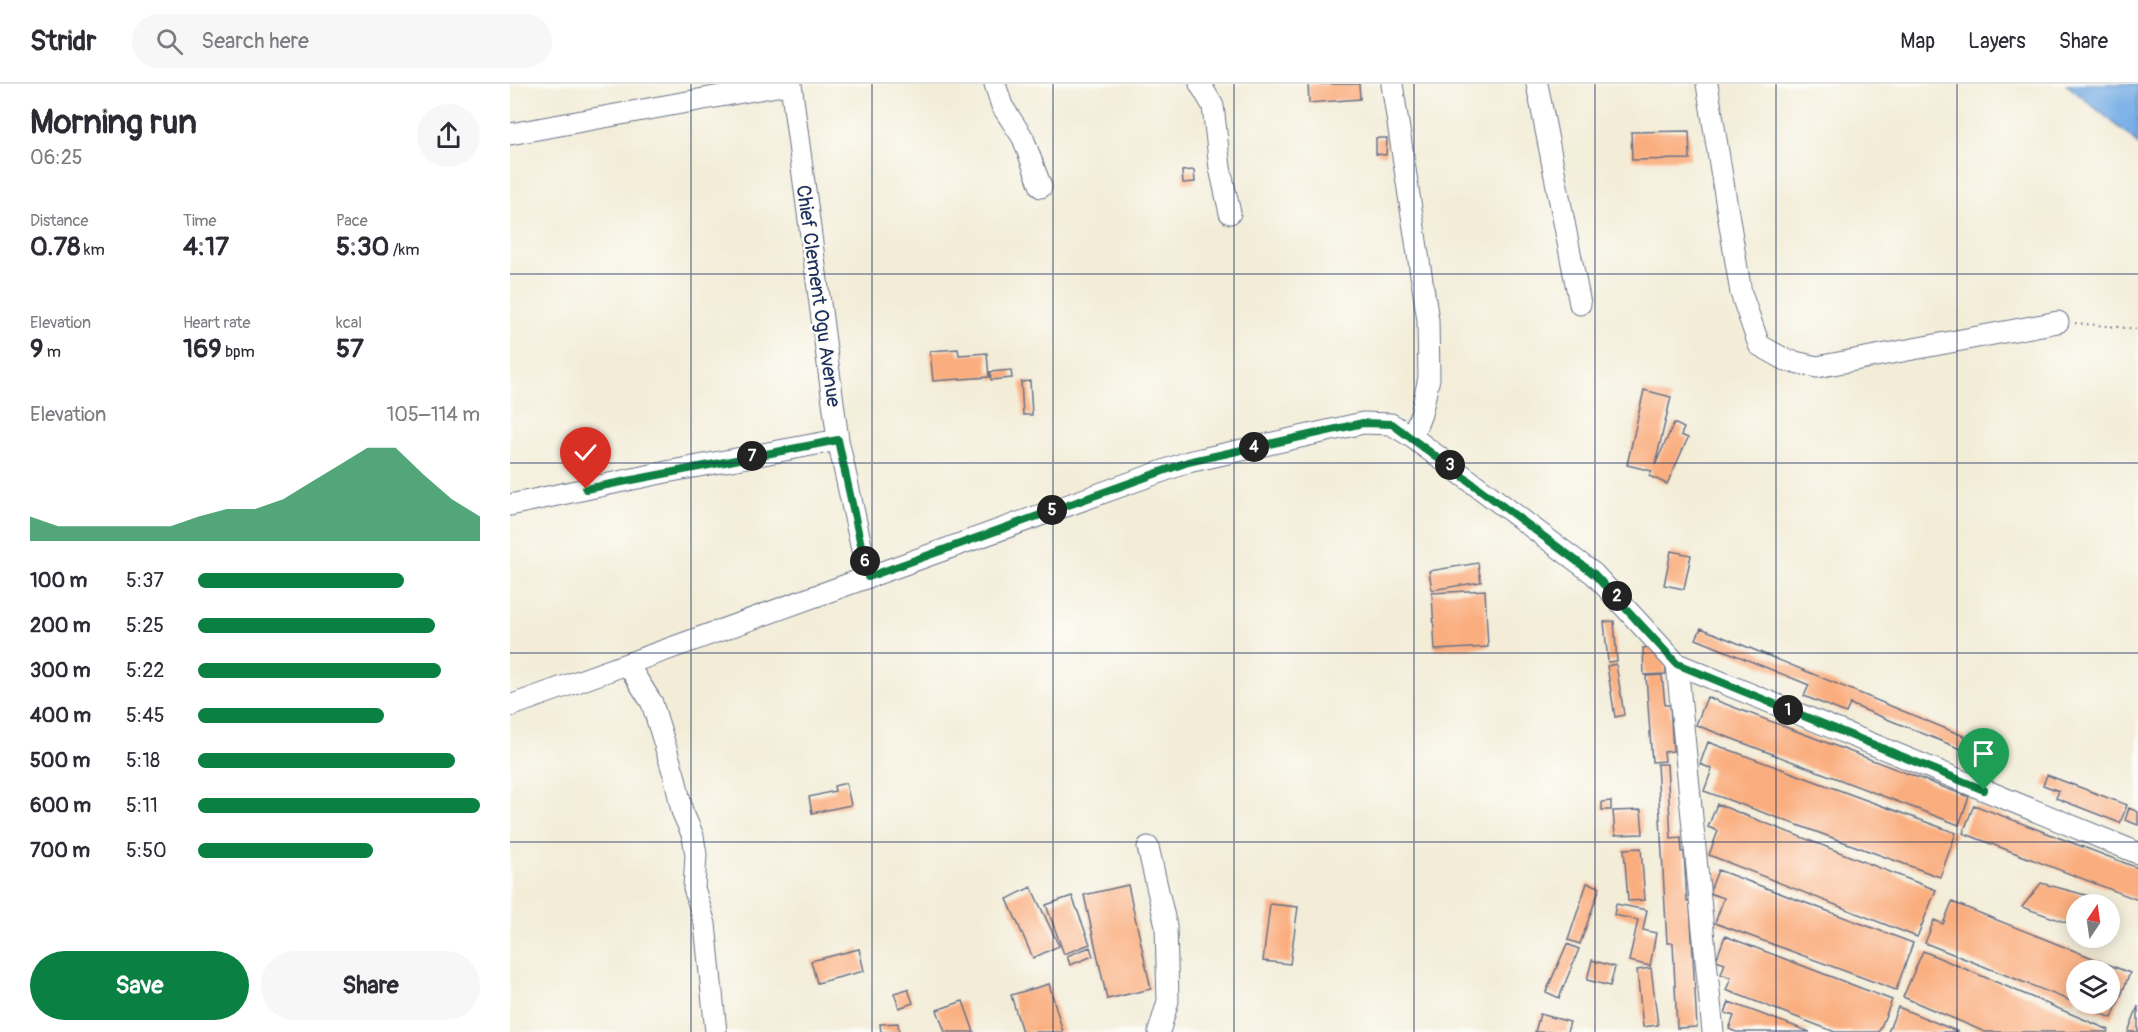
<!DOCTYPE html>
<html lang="en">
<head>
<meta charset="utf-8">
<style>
	:root { --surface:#fff; --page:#f7f7f7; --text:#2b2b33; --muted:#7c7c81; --line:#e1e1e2; --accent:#0b8043 }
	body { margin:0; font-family:Pangolin,sans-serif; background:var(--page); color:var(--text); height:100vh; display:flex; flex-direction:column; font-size:22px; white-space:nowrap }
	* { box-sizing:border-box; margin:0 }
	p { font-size:20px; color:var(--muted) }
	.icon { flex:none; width:33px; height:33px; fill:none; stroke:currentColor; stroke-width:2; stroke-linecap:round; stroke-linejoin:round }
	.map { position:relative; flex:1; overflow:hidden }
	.side { display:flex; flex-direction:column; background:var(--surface); width:510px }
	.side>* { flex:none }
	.needle { width:39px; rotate:13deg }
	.tools { position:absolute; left:1556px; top:810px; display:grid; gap:12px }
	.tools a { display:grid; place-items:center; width:54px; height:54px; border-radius:50%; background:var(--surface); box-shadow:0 3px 15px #0003; font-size:30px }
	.pin { position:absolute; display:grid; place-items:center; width:51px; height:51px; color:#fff; margin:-62px -26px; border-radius:50% 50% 50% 0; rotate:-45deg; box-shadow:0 0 6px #0007 }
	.pin .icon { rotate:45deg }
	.km { position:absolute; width:30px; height:30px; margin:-15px; border-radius:50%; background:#222; color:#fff; font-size:16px; line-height:30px; text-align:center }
	.round { display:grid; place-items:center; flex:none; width:63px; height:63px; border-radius:32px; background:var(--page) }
	.head { display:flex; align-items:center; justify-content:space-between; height:102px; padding:0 30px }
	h1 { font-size:33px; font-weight:700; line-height:45px }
	.metrics { display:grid; grid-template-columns:repeat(3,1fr); gap:9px; height:102px; padding:6px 30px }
	.metrics div { display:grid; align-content:center }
	.metrics b { font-size:26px; font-weight:700 }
	.metrics small { font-size:16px; font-weight:400 }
	.metrics p { font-size:16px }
	.chart { height:168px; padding:12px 30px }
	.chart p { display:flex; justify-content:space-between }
	.chart svg { width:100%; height:108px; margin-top:6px; fill:var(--accent); opacity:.7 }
	.action { display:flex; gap:12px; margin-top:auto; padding:12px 30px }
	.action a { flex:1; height:69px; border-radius:36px; background:var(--accent); color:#fff; font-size:24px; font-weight:700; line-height:69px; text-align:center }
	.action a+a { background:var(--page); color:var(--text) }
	ul { padding:0 30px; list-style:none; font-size:20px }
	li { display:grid; grid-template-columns:96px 72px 1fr; align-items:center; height:45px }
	li i { height:15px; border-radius:8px; background:var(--accent) }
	header { display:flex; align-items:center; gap:36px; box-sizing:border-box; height:84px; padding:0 30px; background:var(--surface); border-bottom:2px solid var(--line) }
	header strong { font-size:28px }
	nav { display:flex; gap:33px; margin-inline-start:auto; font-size:21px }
	.search { width:420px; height:54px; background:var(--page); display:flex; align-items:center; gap:15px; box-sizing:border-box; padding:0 21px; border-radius:33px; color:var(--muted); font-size:22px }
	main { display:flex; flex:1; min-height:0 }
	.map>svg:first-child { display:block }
	.water { fill:#77ade5; stroke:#496ea2; stroke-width:1.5 }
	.building { fill:#faae7f }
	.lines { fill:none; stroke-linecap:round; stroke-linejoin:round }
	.minor-casing { stroke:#677289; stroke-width:23 }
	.path { stroke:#677289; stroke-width:2; stroke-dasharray:1.5 4.5; stroke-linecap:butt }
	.minor { stroke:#fff; stroke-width:21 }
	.route-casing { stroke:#fff; stroke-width:12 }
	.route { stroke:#0b8043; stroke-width:8 }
	.grid { fill:none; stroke:#1b2f5e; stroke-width:1.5; stroke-opacity:0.55 }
	.labels { text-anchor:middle; stroke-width:5; stroke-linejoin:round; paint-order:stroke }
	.street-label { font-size:20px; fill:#1b2f5e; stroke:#fdfcf7 }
</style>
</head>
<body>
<header>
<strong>Stridr</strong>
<div class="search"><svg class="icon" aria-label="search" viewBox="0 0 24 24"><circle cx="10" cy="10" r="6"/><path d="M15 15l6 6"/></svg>Search here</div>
<nav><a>Map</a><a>Layers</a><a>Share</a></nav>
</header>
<main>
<section class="side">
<div class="head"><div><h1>Morning run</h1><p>06:25</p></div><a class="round"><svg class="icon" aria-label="share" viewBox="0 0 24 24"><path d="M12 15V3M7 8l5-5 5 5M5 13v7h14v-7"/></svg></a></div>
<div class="metrics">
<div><p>Distance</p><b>0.78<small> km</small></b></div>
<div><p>Time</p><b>4:17</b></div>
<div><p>Pace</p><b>5:30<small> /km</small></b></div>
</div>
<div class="metrics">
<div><p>Elevation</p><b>9<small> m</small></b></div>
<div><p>Heart rate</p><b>169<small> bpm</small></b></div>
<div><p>kcal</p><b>57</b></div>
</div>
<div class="chart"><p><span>Elevation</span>105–114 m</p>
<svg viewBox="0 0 160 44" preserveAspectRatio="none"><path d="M0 44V34L10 38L20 38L30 38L40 38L50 38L60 34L70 31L80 31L90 27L100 20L110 13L120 6L130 6L140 17L150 27L160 34V44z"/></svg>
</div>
<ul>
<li><b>100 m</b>5:37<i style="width:73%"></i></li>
<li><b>200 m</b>5:25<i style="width:84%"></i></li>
<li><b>300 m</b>5:22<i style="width:86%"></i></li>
<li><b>400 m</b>5:45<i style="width:66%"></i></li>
<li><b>500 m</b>5:18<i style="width:91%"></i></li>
<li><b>600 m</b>5:11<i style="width:100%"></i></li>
<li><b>700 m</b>5:50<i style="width:62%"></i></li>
</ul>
<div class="action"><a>Save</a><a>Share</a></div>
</section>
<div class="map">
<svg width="1628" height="948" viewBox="0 0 1628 948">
	<rect width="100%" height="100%" fill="#fdfcf7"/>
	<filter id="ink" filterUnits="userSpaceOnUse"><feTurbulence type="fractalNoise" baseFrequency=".0167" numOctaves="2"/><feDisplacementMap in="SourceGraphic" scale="12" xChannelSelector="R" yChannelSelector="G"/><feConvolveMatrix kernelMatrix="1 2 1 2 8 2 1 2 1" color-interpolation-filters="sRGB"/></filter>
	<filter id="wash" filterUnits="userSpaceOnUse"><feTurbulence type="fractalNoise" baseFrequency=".008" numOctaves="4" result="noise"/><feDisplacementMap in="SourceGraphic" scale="24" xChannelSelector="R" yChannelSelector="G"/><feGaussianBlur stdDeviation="1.35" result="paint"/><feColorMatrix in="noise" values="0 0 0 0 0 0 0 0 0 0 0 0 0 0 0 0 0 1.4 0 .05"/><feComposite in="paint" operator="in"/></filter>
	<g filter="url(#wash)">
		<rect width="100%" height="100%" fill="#f3edd8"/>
		<!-- water -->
		<path class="water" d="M1556,0H1628V61L1622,54Z"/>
		<g id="blocks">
			<!-- building -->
			<path class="building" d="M798,0H849L850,15L799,19Z
				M1179,47L1180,75L1122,76L1121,48Z
				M866,54H877L876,71L866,70Z
				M684,86L685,98L673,99L672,87Z
				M448,265L449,271L477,269L479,293L423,297L420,267Z
				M501,286L502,294L481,296L480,288Z
				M520,297L522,331H513L511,298Z
				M1134,306L1161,313L1145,381L1164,339L1174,344L1171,351L1178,354L1157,400L1139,392L1142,387L1117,381Z
				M1161,467L1181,471L1174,505L1154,501Z
				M968,479L971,498L922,506L919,487Z
				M975,506L978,563L925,566L922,509Z
				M1104,537L1107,577L1098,578L1094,538Z
				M1191,544L1456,653L1451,665L1340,620L1336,629L1294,612L1299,601L1186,555Z
				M1155,562L1156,590L1134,591L1133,564Z
				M1106,580L1114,631L1105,633L1097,582Z
				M1152,591L1155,621H1160L1163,667L1154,668L1155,677L1142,678L1136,592Z
				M1197,613L1459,713L1449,741L1186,641Z
				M1198,658L1446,749L1430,793L1194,707L1202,685L1190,680Z
				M1147,680H1157L1161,755L1171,754L1172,768H1174L1177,818H1180L1187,943L1167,944L1163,859H1157Z
				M1537,691L1617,721L1610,739L1546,714L1549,707L1533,701Z
				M336,699L341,721L302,729L299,713L325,707L324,702Z
				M1101,717V726H1092V718Z
				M1207,720L1426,806L1407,853L1199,771L1208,747L1198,743Z
				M1464,721L1628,784V816L1453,749Z
				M1619,724L1628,728V741L1615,736Z
				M1131,726L1133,750L1105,751L1103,727Z
				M1131,764L1135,816L1118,817L1114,765Z
				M1208,786L1403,859L1386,906L1205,839L1214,814L1199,809Z
				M1077,799L1090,803L1070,860L1058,856Z
				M1531,799L1583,813L1580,820H1566V842L1512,823Z
				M618,801L641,905L597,915L574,811Z
				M521,803L549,862L523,874L497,815Z
				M562,812L580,860L554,870L536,821Z
				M1442,818L1620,889L1602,934L1567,920H1599V886H1566V919L1415,859L1424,836L1433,840Z
				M760,820L788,823L780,880L753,877Z
				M1106,820L1137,826L1133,846L1146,849L1140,882L1119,877L1128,836L1104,831Z
				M1215,852L1382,916L1369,948H1325L1216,906L1221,894L1211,890L1215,879L1206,876Z
				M1057,860L1069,865L1049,914L1036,908Z
				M580,863L583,872L560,881L557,872Z
				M349,865L354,887L307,899L301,877Z
				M1413,867L1599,946L1598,948H1475L1393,913Z
				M1082,876L1105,883L1100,902L1077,896Z
				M1141,884L1148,941L1133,943L1127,886Z
				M539,900L553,948H512L501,911Z
				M398,905L403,919L389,924L384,909Z
				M453,917L464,948H435L427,926Z
				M1219,918L1300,948H1226L1219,945L1224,932L1215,929Z
				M1628,922V948H1618Z
				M1388,923L1449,948H1378Z
				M1030,930L1060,938L1057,948H1025Z
				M388,939L389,948H371L370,940Z"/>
		</g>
	</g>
	<g filter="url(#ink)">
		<use href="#blocks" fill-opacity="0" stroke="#677289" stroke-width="1.5"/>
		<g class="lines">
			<defs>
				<path id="minor" d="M281,0L328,356L358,493
					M485,0L492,22L513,54L531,103
					M690,0L703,22L710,84L720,129
					M882,0L918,236L919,294L911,330L902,353
					M1027,0L1070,220
					M1197,0L1231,209L1249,261L1276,276L1307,283L1548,238
					M0,50L277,0
					M0,421L151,389L328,356
					M118,581L142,619L165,694L172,727L183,752L186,771L184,804L195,840L206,948
					M0,622L678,378L853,339L881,340L902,353L1084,490L1167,580
					M638,763L656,842L658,917L649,948
					M1203,948L1167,580L1628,769"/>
			</defs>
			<!-- minor casing -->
			<use href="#minor" class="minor-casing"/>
			<!-- path -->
			<path class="path" d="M1565,239L1628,245"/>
			<!-- minor -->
			<use href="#minor" class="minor"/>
		</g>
	</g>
	<g class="lines" filter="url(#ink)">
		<defs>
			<path id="route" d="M76,405L328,356L358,493L678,378L853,339L882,340L1084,490L1167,580L1474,706"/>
		</defs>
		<!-- route casing -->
		<use href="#route" class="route-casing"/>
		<!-- route -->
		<use href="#route" class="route"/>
	</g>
	<!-- grid -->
	<path class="grid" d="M181,0V948M362,0V948M543,0V948M724,0V948M904,0V948M1085,0V948M1266,0V948M1447,0V948M0,190H1628M0,379H1628M0,569H1628M0,758H1628"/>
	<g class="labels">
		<!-- street labels -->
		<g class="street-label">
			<text transform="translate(309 212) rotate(82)" y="7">Chief Clement Ogu Avenue</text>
		</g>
	</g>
</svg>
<div class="tools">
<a><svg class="needle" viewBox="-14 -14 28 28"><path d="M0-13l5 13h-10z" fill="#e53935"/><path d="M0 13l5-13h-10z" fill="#7c7c81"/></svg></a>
<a><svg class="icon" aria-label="layers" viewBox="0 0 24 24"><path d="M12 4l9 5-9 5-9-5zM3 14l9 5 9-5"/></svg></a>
</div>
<div class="pin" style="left:1474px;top:706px;background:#1e9e55"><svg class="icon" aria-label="arrive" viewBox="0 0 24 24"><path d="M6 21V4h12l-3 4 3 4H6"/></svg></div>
<div class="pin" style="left:76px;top:405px;background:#d93025"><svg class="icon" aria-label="check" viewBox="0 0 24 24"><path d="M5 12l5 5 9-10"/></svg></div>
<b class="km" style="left:1278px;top:626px">1</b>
<b class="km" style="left:1107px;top:512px">2</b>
<b class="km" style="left:940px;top:381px">3</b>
<b class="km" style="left:744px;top:363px">4</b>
<b class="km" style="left:542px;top:426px">5</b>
<b class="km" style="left:355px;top:477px">6</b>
<b class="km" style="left:242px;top:372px">7</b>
</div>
</main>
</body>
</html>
